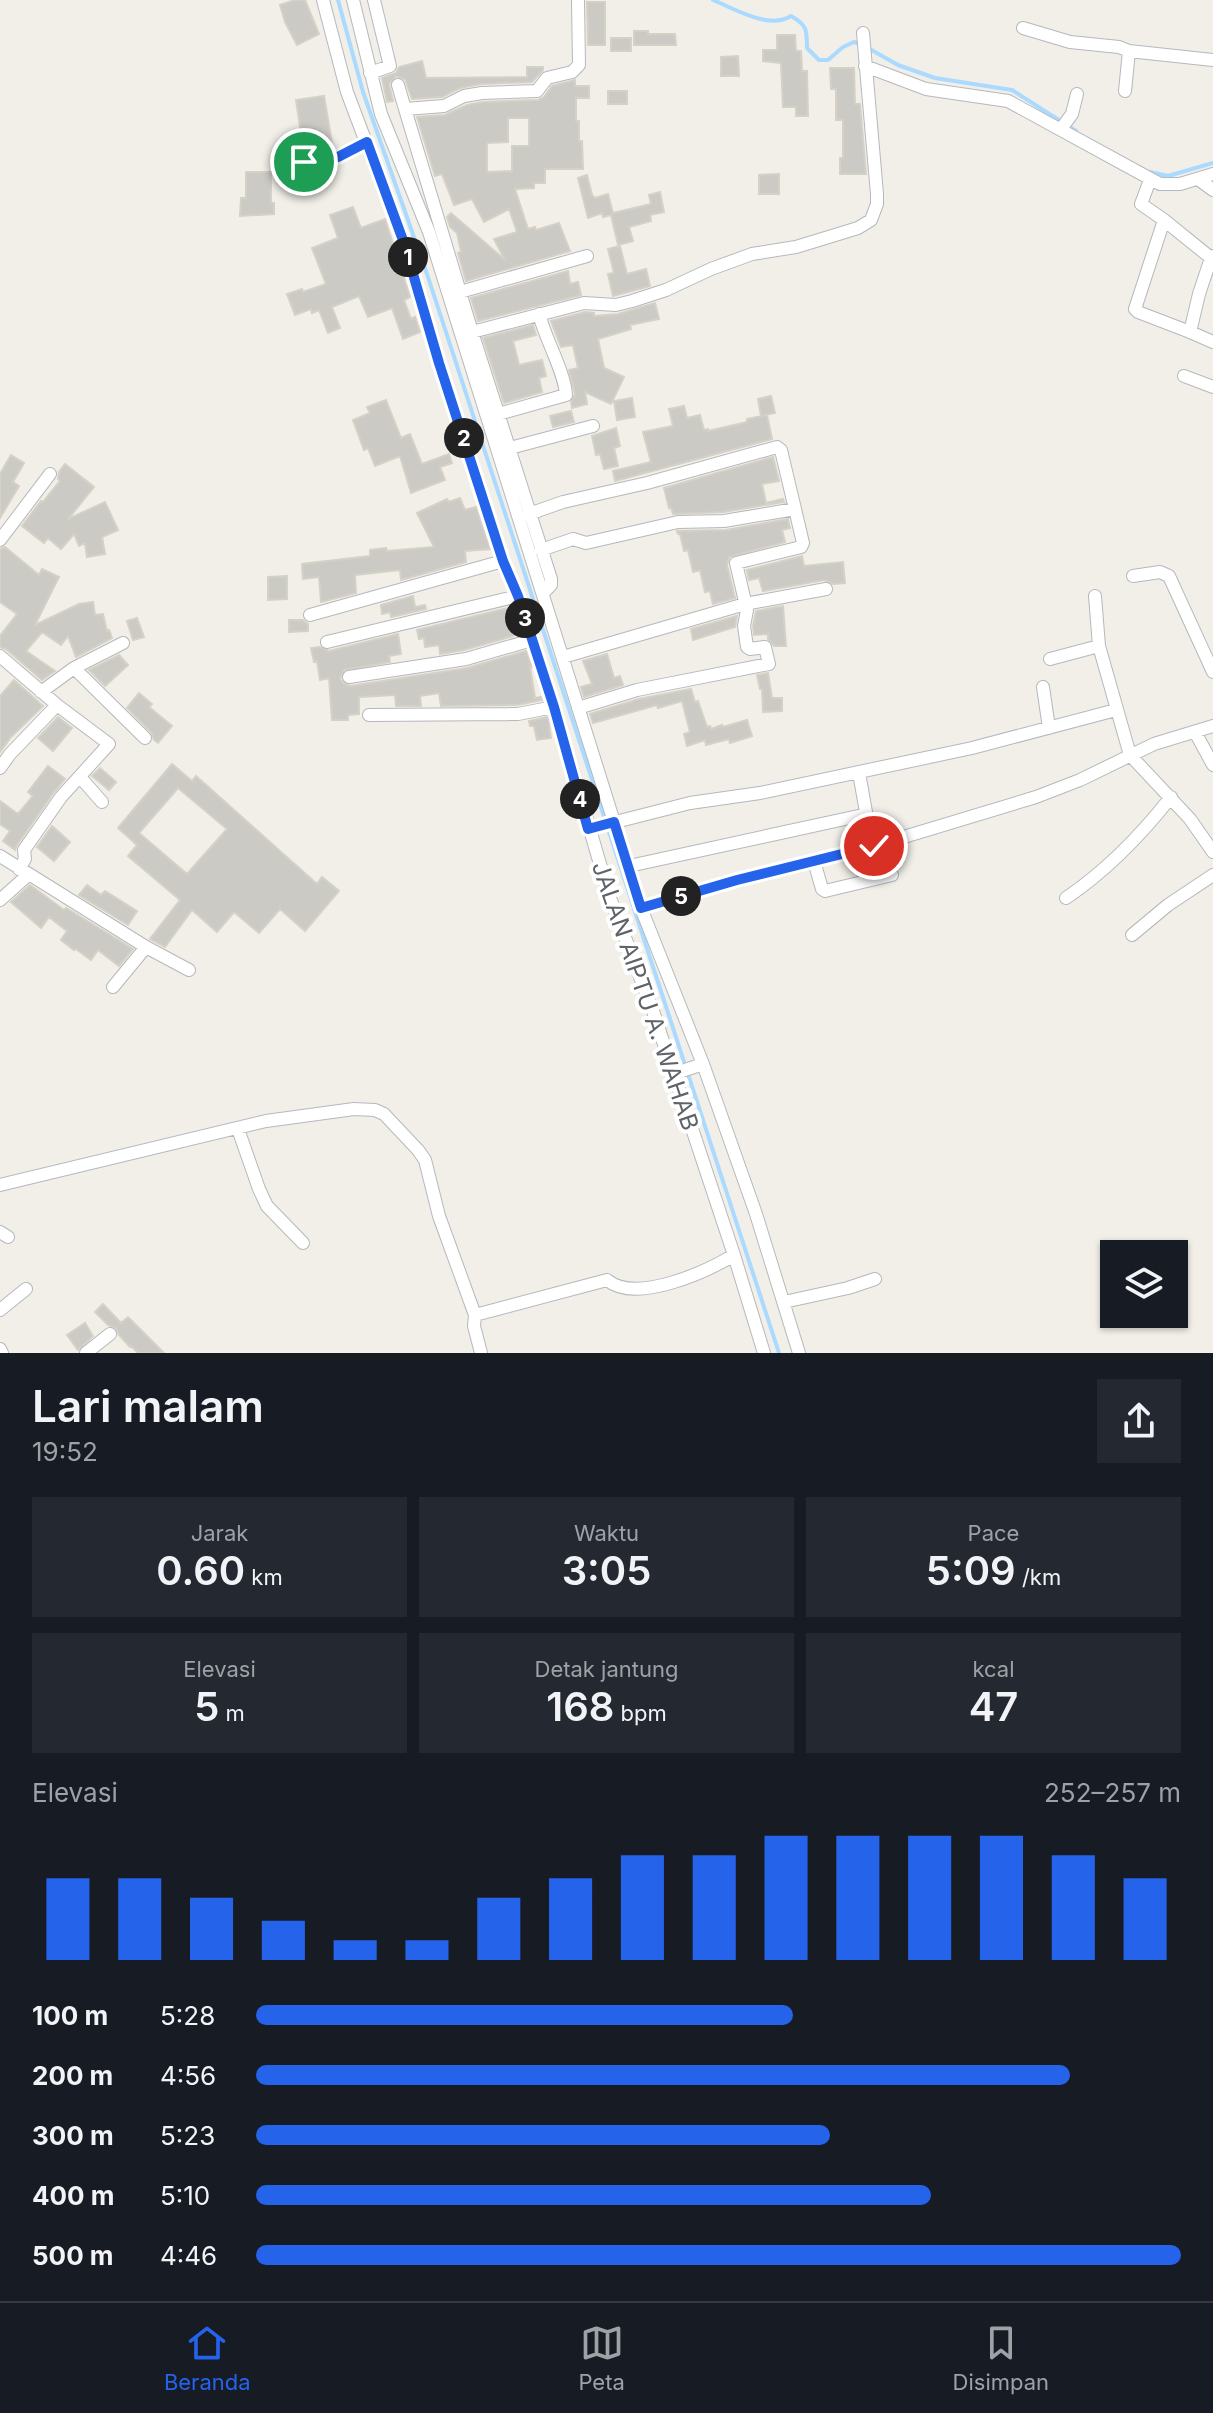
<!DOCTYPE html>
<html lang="id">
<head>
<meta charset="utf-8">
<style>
	:root { --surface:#171b24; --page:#242831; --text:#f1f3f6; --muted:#9ea1a6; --line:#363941; --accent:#2563eb }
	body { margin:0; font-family:Inter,sans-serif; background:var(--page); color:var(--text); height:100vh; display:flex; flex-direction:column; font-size:30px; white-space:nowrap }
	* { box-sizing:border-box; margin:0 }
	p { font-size:26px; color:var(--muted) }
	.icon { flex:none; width:44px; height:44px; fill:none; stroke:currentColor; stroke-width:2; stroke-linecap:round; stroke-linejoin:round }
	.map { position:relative; height:1353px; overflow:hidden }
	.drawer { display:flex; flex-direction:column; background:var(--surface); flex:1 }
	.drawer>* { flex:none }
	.fabs { position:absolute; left:1100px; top:1240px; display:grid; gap:16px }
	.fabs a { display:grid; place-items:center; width:88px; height:88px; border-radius:0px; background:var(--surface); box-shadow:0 2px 6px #0004; font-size:40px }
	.pin { position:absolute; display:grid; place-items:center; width:68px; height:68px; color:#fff; margin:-34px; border:4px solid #fff; border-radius:50%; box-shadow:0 2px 8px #0007 }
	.km { position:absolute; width:40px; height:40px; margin:-20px; border-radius:50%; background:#222; color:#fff; font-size:22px; line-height:40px; text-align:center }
	.round { display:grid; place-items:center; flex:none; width:84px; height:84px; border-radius:0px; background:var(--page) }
	.overview { display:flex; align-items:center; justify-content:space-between; height:136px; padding:0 32px }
	h1 { font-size:44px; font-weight:600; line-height:60px }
	.metrics { display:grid; grid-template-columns:repeat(3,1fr); gap:12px; height:136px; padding:8px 32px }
	.metrics div { display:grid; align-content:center; border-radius:0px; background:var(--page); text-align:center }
	.metrics b { font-size:40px; font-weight:600 }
	.metrics small { font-size:22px; font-weight:400 }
	.metrics p { font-size:22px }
	.chart { height:224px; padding:16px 32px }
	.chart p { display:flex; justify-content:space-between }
	.chart svg { width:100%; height:144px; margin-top:8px; stroke:var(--accent); stroke-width:6 }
	ul { padding:0 32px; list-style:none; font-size:26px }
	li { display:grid; grid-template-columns:128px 96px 1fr; align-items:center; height:60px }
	li i { height:20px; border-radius:10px; background:var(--accent) }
	.menu { display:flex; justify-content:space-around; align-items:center; height:112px; border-top:2px solid var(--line); background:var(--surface); font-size:22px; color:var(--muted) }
	.menu a { display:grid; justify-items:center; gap:4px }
	.menu .selected { color:var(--accent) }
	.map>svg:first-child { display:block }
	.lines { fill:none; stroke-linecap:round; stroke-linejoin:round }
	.stream { stroke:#aadaff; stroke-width:4 }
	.building { fill:#cccac5; stroke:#d6d1c6; stroke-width:2; fill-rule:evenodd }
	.street-casing { stroke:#b5b8bc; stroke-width:14 }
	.street { stroke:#fff; stroke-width:12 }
	.route-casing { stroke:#fff; stroke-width:16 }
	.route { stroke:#2563eb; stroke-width:10 }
	.labels { text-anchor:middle; stroke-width:8; stroke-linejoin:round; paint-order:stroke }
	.street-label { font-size:24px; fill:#5f6368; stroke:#fff }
</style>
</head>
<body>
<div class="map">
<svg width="1213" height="1353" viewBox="0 0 1213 1353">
	<rect width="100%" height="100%" fill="#f1efe8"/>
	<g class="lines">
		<!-- stream -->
		<path class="stream" d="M338,0L363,92L428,277L779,1353
			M713,0C735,9 769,30 791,16C807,25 807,30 807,48L819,60H828L843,47L854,42L860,44
			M868,48L898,65L935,78L1012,90L1076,131
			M1150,172L1168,176L1213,163"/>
	</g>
	<!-- building -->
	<path class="building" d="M295,0H305L319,34L297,45L285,22L280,5Z
		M587,2H605V45H588Z
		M634,31H648V34H675L676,45H634Z
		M777,35H795L796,51H801L802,71H807L808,116H796V107H783L781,63L763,61V50H777Z
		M611,38H631V51H611Z
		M738,56L739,76H721V57Z
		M422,61L426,78L527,77V67H543V70L532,82L481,84L460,88L442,97L412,99L405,79L396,76L389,84L393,101L387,102L382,78L396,73L399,67Z
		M830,68H854L855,104H860L866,174H840V158H843V120H836V89H831Z
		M575,80V86H589V98H576V121H579V141H582L583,169H545V183H534V188L515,189L528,229L535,227L536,230L559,223L570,251L466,281L458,253L461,252L457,233L450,227L447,217L451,213L505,260L494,239L517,232L509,209L484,222L472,199L454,205L442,174L435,176L417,117L445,115L467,105L483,102L538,100L544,97L552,86ZM508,118H529V146H512V171L487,172V143L508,142Z
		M608,91H627V104H608Z
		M324,96L333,149L315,151L311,139L302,140L296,100Z
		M246,172H271V203H274V214L240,216L241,198H246Z
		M779,174V194H759V175Z
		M587,175L592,195L595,198L608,194L613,213L651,204L649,195L660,192L664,212L650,215L651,221L629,227L633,241L618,245L611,215L603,217L602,213L588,218L578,178Z
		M353,207L361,228L385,219L410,297L404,300L411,319L415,317L420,332L403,339L392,308L368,317L359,296L332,307L340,328L328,333L319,310L312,313L311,309L295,315L287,294L302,289L303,292L326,284L312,248L338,238L330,215Z
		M620,246L627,274L646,269L650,286L613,296L608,274L614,273L608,249Z
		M568,271L570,284L578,282L581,295L478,321L471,298Z
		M655,303L659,319L630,325L631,329L598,339L604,368L624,377L611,404L585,392L587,404L572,408L571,402L575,394L569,370L578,368L573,345L561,347L551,321L585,312L594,313V316L618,314Z
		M533,325L536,335L513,341L519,365L542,360L546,376L539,378L542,392L504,403L483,338Z
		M771,396L775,413L761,416L758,399Z
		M632,398L635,417L617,420L614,401Z
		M386,400L401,438L410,434L422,464L449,454L452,463L440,467L445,480L411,493L400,456L375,466L368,448L364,450L353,420L370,413L367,407Z
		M684,406L687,418L700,415L704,430L708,429V431L747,422V419L767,415L772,439L615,481L613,471L651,462L643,432L673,426L669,409Z
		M571,411L574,422L553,427L550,416Z
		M616,428L620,446L614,448L618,466L604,469L600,454L596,455L592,436Z
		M11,455L24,463L13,482L19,486L0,518V474Z
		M773,457L779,481L762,484L766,503L783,499L784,502L723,512L673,514L671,507L669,508L664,488Z
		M65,464L94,487L68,519L105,502L118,530L102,537L105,554L87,557L85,543L79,546L74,534L61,549L48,538L44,543L22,526L41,501L43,502L60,481L58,479L59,472Z
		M460,498L465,510L476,507L490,549L465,551L466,562L401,580L400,570L355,575L356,593L321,602L319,577L303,579L302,564L370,556V550L386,548L387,551L434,547L417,513L447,499L449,502Z
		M788,519L790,528L782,530L785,542L729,557L727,565L735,598L713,604L710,591L705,592L700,570L693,572L688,550L684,551L680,534H678L677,531L726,530Z
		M5,547L39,575L42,569L59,577L35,625L79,604L93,602L95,615L103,614L107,631L109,630L112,638L76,657L68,636L61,645L42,632L26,651L55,671L42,680L6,649L0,647V636L17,614L0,602V549Z
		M802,556L804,566L843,562L845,583L833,584L824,580L763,591L759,578L749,580L747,570Z
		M287,576V599L268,600V577Z
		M413,596L415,607L425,605L426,609L391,617L390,612L382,614L381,605Z
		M783,606L786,646H774L768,639V634L754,635L753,626L756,611Z
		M512,607L517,621L511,622L513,636L464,650L440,654L439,645L425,647L424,638L419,639L417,630Z
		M737,616L735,627L693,640L691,629Z
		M137,618L144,637L133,640L127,621Z
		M289,620H303L308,624V631L289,632Z
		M398,634L401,654L389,656L390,662L344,670L340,678L343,683L350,686L467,668L526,651L532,667H530L535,698L541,697L542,700L517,705L441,706L439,693L420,696L421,706H396L395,695L359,697V714L348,715V720H332L329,678L320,680L317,661L314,662L311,648L320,647L329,651Z
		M607,654L614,678L620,676L623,685L584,697L581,687L592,684L583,661Z
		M119,655L128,665L105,686L89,670Z
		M768,673L772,698H782V711L763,712L762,689H760L757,675Z
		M14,680L43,706L11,737L0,752V696Z
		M691,689L695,702L698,701L707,727L710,726L711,729L722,725L723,727L747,720L752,736L730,743L729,739L706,745L705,740L687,746L684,734L690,732L682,701L658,708L657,705L593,723L590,714L639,699Z
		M139,693L152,704L149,707L172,726L158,743L154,740L151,732L127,708Z
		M58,717L72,728L53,751L38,738Z
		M548,717L551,738L537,740L534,726H530L529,721Z
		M172,764L192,781L196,776L317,884L322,877L339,891L305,931L280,909L259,933L234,912L217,932L192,910L165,947L150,939L180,900L128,856L137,845L118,828ZM178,788L227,829L187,874L139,833Z
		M48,766L65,779L54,792L17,845L15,850L3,841L10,831L0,824V801L18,814L33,796L28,792Z
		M100,768L116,782L109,790L92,776Z
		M52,826L70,842L54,861L37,847Z
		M30,885L64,910L66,908L133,949L119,966L98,950L91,960L76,949L74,950L61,940L67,931L49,917L41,928L11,902Z
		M87,885L101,895L105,891L137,911L128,925L79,895Z
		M103,1304L121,1323L128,1317L164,1353H138L131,1346L130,1347L119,1335L116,1328L108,1325L95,1312Z
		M85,1323L93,1336L78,1350L67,1335Z"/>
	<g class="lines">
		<defs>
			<path id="street" d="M323,0L347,92L404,243L439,363L503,561L518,596L554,707L610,898L653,1011L734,1255L764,1353
				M353,0L381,114L429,232L641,908L703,1064L756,1214L799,1353
				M1023,28L1070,42L1119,47L1129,51
				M865,66L926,89L1008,101L1160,184H1180L1213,174
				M370,73L390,66L374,0
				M398,85L405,109
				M1125,91L1129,51L1213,60
				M1061,129L1072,114L1077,94
				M284,177L291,175L304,162L338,157L367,142
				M1198,179L1213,190
				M1150,180L1141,204L1164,220L1135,309L1138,312L1190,332
				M1164,220L1211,258L1213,256
				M1213,259L1211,258L1199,294L1190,332L1213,342
				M460,292L587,256
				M472,332L584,303L616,305L632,301L666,290L711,269L752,254L796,247L858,228L871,220L877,204V194L863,33
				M1184,376L1213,387
				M498,414L566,395C565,373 545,338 539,314
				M510,448L593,426
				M529,514L563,502L647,483L777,447L781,450L795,509
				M0,540L50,474
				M541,550L573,539L586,543L678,522L724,521L795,509L803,543L801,547L736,563L747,610L744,626L747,647L750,649L765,647L769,664L637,690L578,708
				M1133,576L1160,572L1169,576L1213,672
				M543,593L551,585V579L472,332L405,109L444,106L464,96L482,93L537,91L547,78L572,72L579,65L578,0
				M1095,596L1099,646L1130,755L1190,819L1213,852
				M310,615L503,561
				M327,642L518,596
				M0,656L57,705L109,744L61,797L24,850L25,859L19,869
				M563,657L745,604L826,589
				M1050,659L1099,646
				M74,668L145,738
				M349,677L466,659L532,640
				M1043,687L1049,728
				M41,692L74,668L123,643
				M369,715L518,714L554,707
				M1195,732L1213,765
				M0,768L10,754L57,705
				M80,777L102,802
				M588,829L690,803L760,793L972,748L1116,710
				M0,856L146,947L189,970
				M814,861L822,889L825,891L892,875
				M629,866L863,815L866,812L859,773
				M1066,898C1106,871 1141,835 1171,797
				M0,900L28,875
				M641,908L737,880L874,846L1036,797L1080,780L1154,744L1213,726
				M1132,935L1168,905L1213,875
				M113,987L146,947
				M673,1074L703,1064
				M238,1129L259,1189L267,1206L303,1243
				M0,1185L266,1121L354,1109L375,1110L384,1114L418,1150L425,1160L439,1216L475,1315L607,1280C636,1304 706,1272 734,1255
				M0,1232L8,1237
				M784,1302L848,1288L875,1279
				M0,1310L26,1289
				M475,1315L474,1326L481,1353
				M0,1349L2,1353
				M86,1353L110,1334"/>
		</defs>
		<!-- street casing -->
		<use href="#street" class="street-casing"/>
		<!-- street -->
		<use href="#street" class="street"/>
	</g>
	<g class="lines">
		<defs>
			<path id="route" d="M304,162L338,157L367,142L404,243L439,363L503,561L518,596L554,707L588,829L614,822L641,908L737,880L874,846"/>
		</defs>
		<!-- route casing -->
		<use href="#route" class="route-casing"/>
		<!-- route -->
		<use href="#route" class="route"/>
	</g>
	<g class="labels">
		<!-- street labels -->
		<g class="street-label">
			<text transform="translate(645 996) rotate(71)" y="8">JALAN AIPTU A. WAHAB</text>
		</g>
	</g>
</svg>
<div class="fabs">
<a><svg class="icon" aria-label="layers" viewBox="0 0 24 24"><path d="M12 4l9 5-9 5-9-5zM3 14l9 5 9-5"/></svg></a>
</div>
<div class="pin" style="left:304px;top:162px;background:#1e9e55"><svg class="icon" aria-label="arrive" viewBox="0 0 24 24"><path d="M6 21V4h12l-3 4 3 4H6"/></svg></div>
<div class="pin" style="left:874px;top:846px;background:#d93025"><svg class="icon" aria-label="check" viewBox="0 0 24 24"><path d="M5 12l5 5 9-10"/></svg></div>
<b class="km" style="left:408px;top:257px">1</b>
<b class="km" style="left:464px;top:438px">2</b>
<b class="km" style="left:525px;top:618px">3</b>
<b class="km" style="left:580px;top:799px">4</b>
<b class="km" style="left:681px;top:896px">5</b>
</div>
<section class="drawer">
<div class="overview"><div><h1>Lari malam</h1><p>19:52</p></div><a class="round"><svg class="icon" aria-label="share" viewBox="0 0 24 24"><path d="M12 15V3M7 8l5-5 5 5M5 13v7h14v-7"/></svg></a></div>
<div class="metrics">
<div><p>Jarak</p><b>0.60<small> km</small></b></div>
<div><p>Waktu</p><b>3:05</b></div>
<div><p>Pace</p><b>5:09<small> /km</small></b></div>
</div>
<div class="metrics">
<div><p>Elevasi</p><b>5<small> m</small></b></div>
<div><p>Detak jantung</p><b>168<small> bpm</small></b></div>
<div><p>kcal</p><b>47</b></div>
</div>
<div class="chart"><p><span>Elevasi</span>252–257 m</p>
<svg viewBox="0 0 160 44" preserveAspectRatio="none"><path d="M5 44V19M15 44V19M25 44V25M35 44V32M45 44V38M55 44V38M65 44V25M75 44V19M85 44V12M95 44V12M105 44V6M115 44V6M125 44V6M135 44V6M145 44V12M155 44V19"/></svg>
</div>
<ul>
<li><b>100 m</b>5:28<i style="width:58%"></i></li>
<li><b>200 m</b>4:56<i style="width:88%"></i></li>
<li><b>300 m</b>5:23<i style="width:62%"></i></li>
<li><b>400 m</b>5:10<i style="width:73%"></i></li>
<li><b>500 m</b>4:46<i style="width:100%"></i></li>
</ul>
</section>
<nav class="menu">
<a class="selected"><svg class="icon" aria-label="home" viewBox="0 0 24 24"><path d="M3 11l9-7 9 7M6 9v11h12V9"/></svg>Beranda</a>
<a><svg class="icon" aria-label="map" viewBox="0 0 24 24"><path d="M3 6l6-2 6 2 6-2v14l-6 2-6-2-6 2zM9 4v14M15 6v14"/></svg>Peta</a>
<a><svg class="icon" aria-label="saved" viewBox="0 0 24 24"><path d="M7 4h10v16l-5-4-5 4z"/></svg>Disimpan</a>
</nav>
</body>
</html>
